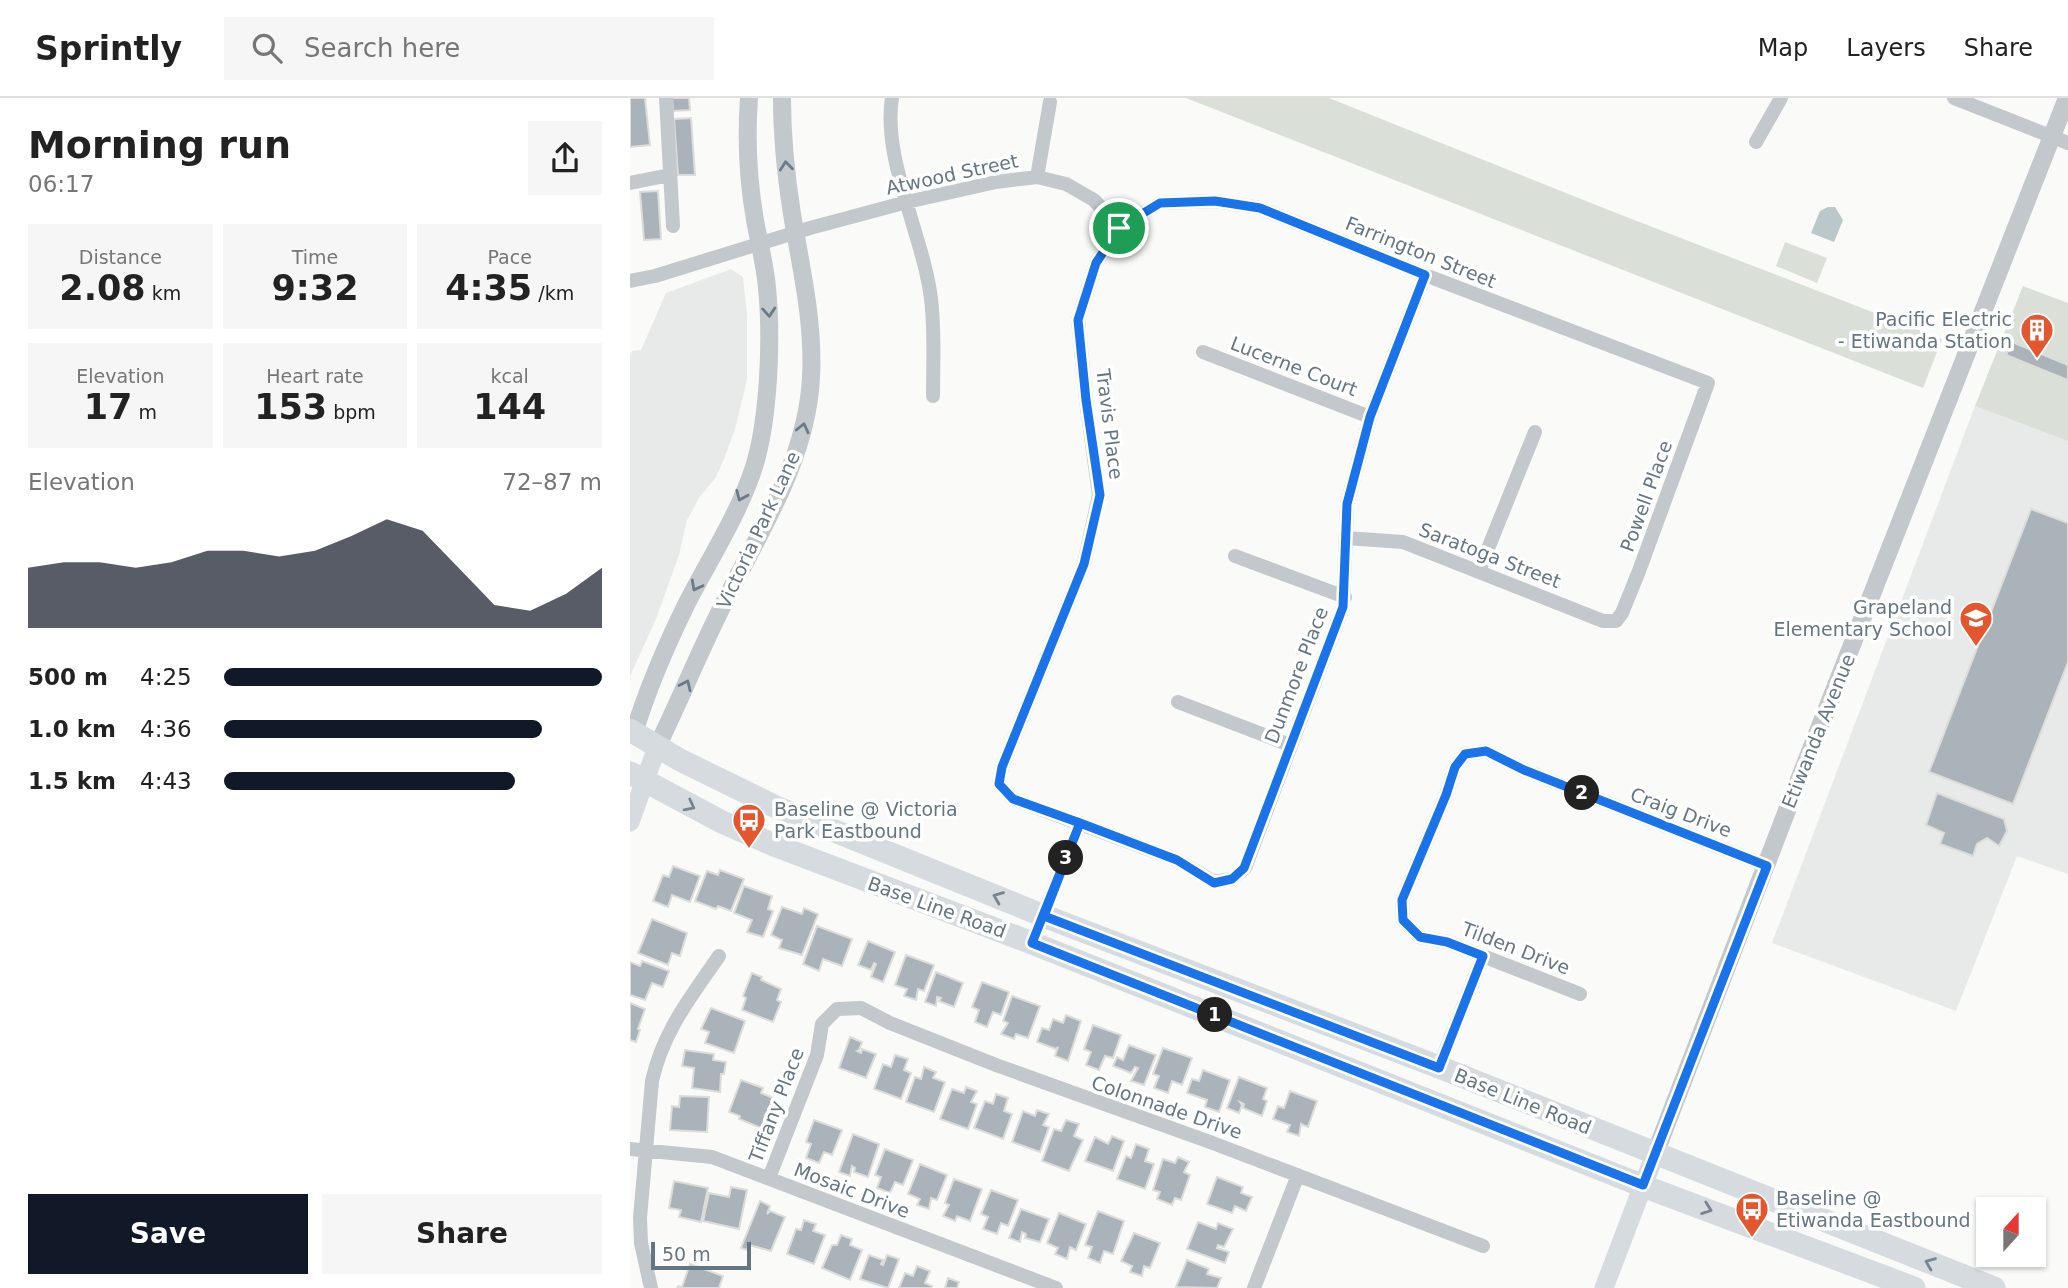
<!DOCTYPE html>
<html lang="en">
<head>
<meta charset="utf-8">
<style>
	:root { --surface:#fff; --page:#f6f6f6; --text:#222; --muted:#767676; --line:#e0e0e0; --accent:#111827 }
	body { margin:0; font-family:"DejaVu Sans",sans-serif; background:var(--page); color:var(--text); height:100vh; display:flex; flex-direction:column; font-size:26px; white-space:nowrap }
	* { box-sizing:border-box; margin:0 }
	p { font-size:23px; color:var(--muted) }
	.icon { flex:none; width:38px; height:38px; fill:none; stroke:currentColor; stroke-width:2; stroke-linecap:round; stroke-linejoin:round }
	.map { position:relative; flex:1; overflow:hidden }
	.drawer { display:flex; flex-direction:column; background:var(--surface); width:630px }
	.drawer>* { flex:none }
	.needle { width:46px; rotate:21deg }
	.fabs { position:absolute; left:1346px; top:1099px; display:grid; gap:14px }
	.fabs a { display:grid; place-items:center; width:70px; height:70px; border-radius:0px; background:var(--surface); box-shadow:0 2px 5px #0004; font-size:35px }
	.scale { position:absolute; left:21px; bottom:18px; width:100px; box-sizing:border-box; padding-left:7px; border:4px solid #657683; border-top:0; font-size:19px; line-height:24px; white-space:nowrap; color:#657683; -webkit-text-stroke:5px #fff; paint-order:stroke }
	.pin { position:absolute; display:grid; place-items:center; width:60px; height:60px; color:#fff; margin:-30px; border:4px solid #fff; border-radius:50%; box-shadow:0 2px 7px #0007 }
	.km { position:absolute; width:35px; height:35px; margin:-18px; border-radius:50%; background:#222; color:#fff; font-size:19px; line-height:35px; text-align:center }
	.round { display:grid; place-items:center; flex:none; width:74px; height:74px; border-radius:0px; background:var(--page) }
	.summary { display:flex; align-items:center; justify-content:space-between; height:119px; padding:0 28px }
	h1 { font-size:38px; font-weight:700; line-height:52px }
	.stats { display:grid; grid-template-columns:repeat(3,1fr); gap:10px; height:119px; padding:7px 28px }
	.stats div { display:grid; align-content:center; border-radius:0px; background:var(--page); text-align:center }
	.stats b { font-size:35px; font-weight:700 }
	.stats small { font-size:19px; font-weight:400 }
	.stats p { font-size:19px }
	.chart { height:196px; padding:14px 28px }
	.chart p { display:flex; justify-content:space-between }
	.chart svg { width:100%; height:126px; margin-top:7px; fill:var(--accent); opacity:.7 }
	.button { display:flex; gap:14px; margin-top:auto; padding:14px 28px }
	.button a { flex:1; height:80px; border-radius:0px; background:var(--accent); color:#fff; font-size:28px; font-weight:700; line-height:80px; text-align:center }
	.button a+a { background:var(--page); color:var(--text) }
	ul { padding:0 28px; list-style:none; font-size:23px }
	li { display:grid; grid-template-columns:112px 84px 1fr; align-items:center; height:52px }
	li i { height:18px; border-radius:9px; background:var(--accent) }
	header { display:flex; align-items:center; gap:42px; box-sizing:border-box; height:98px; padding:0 35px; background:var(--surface); border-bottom:2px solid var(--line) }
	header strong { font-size:33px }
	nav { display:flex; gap:38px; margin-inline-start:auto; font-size:24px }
	.search { width:490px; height:63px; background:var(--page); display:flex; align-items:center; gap:18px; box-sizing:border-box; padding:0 24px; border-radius:0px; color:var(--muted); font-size:26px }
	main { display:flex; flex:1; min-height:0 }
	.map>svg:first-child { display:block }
	.built { fill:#e8e9e9 }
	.green { fill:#dadfd7 }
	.water { fill:#bbc7cb }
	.building { fill:#aab3b9; stroke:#dcdcda; stroke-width:2 }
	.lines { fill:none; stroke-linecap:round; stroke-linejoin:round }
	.minor { stroke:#c3c8cc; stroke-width:14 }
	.tertiary { stroke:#c3c8cc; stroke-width:18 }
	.secondary { stroke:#d6dbdf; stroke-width:19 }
	.primary { stroke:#d6dbdf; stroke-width:23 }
	.oneway { stroke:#6a7a87 }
	.oneway2 { stroke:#768591 }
	.route-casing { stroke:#fff; stroke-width:14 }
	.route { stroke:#1a73e8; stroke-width:9 }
	.labels { text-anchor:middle; stroke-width:7; stroke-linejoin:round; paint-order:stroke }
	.street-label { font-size:19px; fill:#657683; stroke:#fff }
	.poi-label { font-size:19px; fill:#657683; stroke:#fff; text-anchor:end }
</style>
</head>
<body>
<header>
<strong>Sprintly</strong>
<div class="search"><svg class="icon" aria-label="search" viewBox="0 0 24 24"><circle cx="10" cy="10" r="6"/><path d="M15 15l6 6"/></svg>Search here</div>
<nav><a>Map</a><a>Layers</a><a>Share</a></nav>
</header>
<main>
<section class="drawer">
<div class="summary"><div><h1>Morning run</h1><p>06:17</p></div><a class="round"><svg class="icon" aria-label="share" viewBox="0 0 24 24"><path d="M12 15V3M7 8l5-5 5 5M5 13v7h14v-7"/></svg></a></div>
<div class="stats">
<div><p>Distance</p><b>2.08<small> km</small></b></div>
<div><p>Time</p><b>9:32</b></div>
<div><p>Pace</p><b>4:35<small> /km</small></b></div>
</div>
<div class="stats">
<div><p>Elevation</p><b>17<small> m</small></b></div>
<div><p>Heart rate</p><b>153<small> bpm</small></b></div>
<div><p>kcal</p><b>144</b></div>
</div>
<div class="chart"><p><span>Elevation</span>72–87 m</p>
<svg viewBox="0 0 160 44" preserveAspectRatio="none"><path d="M0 44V23L10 21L20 21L30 23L40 21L50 17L60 17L70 19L80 17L90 12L100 6L110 10L120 23L130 36L140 38L150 32L160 23V44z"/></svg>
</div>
<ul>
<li><b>500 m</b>4:25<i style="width:100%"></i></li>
<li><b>1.0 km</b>4:36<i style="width:84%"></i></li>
<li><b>1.5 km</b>4:43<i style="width:77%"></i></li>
</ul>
<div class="button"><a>Save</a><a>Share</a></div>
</section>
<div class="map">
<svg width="1438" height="1190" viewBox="0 0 1438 1190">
	<rect width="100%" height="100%" fill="#fafaf8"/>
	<!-- built -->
	<path class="built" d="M101,171L113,179L117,217V282L105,331L94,361L86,379L69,400L57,422L49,457L26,521L0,578V257L2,253L11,252L36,195Z
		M1345,308L1438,343V776L1387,758L1326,913L1142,845Z"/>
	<!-- green -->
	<path class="green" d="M556,0H699L981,113L1312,241L1293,290Z
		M1155,144L1197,160L1187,185L1146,168Z
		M1393,188L1438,205V343L1345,308Z"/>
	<!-- water -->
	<path class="water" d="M1198,109H1205L1213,122L1204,144L1181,135L1190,113Z"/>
	<!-- building -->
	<path class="building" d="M0,0H15L20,47L0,49Z
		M42,0H59L60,12L43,13Z
		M61,20L65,77H48L44,21Z
		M28,93L31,141L14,142L10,94Z
		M1382,244L1438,267V282L1376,257Z
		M1401,411L1438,425V564L1383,706L1299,674Z
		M1307,695L1374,721L1377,733L1369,748L1357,740L1347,746L1343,758L1310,746L1314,735L1296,727Z
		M43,768L70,778L60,804L42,797L38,809L23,803L33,777L39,779Z
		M90,772L114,781L101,813L88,808L86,811L65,803L77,773L88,777Z
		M114,788L142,798L138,811L143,813L133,839L117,834L122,822L104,815Z
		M152,809L172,816L174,810L188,816L172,857L149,850L152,842L141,837Z
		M22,821L57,835L50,858L42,855L38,867L8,855Z
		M187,828L222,841L212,868L193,861L189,873L173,866Z
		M238,843L265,854L253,884L241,879L246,866L244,865L241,872L228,867Z
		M276,857L304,867L294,893L288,891L286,902L274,898L277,891L265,887Z
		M12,863L39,873L33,889L22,885L15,902L0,897V864L10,868Z
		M306,874L333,885L324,909L309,903L311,900L307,899L306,908L295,904Z
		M122,875L132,879L131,882L151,891L147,902L151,904L143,924L112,912L116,900L113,898Z
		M352,884L379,894L371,917L363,914L357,929L345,924L349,912L342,909Z
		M382,898L410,908L398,940L386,936L384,941L371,936L378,925L373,923Z
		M0,905L15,911L8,931L10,932L6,944L0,942Z
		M81,910L115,923L104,955L75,945L79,934L71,931Z
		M436,917L451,923L438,963L425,958L428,949L426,951L407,944L412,930L419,932L423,921L433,925Z
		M463,927L491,937L483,960L475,958L469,972L456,967L461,954L454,951Z
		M220,939L232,944L229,952L227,953L231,955L232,951L246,956L236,980L209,970Z
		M499,947L526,957L514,987L501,983L508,970L505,969L501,975L483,968L487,959L493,962Z
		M533,950L562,960L552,987L542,983L538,995L524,990L529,978L523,976Z
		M55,952L84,956L83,962L96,964L94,976H91L90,994L62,990L64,970L52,968Z
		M265,957L278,961L274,972L281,975L271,1001L244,991L253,966L261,969Z
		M294,969L306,974L303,980L315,984L304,1014L276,1004L285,979L291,981Z
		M573,972L600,982L589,1014L575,1009L577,1002L557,995L562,981L569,983Z
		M609,979L637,990L633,1001L637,1003L632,1018L613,1010L614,1006L610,1004L612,1007L609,1015L597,1010Z
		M111,982L133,990L131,995L143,1000L131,1030L109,1021L110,1018L99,1014Z
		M336,989L347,993L341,1004L347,1006L338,1031L310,1021L322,991L334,995Z
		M660,993L687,1003L678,1029L671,1026L669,1038L657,1034L660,1027L643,1021L648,1008L654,1010Z
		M366,996L378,1000L374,1013L382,1016L373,1041L344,1030L355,1003L363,1006Z
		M50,998L79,999L77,1034L40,1032L42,1008L49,1009Z
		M407,1012L419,1016L413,1027L419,1029L410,1054L382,1044L393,1013L405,1018Z
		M184,1022L212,1032L202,1057L194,1054L189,1065L176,1060L181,1046L176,1044Z
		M436,1022L449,1026L444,1038L453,1042L439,1073L412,1063L424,1031L431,1033Z
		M223,1036L249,1046L238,1079L224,1074L225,1070L222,1068L220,1078L209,1074Z
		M482,1038L494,1043L483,1073L455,1063L465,1039L478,1046Z
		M506,1046L519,1051L515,1063L524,1066L515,1091L487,1081L496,1058L501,1060Z
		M255,1051L283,1062L273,1087L265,1084L260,1095L247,1090L251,1079L245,1077Z
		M548,1059L559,1064L554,1074L560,1077L551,1102L545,1100L542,1107L527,1101L530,1094L523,1092L533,1061L545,1065Z
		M290,1066L317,1077L307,1102L301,1100L299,1111L287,1107L290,1101L278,1096Z
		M587,1079L613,1089L611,1095L622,1099L616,1113L605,1108L602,1115L577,1106Z
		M324,1081L352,1091L340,1123L327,1118L325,1123L313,1118L319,1107L315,1105Z
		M44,1083L78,1090L71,1124L49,1119L51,1112L39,1110Z
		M101,1089L117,1092L109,1131L73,1123L79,1095L99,1099Z
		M361,1092L388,1102L378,1128L371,1125L367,1136L353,1131L358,1119L351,1116Z
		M130,1103L140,1108L137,1116L140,1113L155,1119L141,1153L119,1147L117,1152L111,1150Z
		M391,1111L419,1121L410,1144L395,1140L396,1136L392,1134L390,1144L379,1140Z
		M468,1113L494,1123L483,1156L474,1153L470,1165L458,1160L462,1149L455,1147Z
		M429,1115L456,1126L446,1152L440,1149L437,1161L425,1156L428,1150L417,1145Z
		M174,1122L186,1126L183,1133L195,1137L184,1166L157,1156L166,1131L171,1132Z
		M568,1124L586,1131L588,1125L603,1131L594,1149L588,1147L587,1150L599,1154L595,1165L557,1151Z
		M504,1135L530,1145L520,1170L514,1168L512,1178L500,1174L502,1168L491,1163Z
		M211,1137L222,1141L220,1147L232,1152L220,1182L192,1170L202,1147H207Z
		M239,1157L253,1162L251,1166L253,1167L257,1157L269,1161L258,1190L230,1181Z
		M557,1162L579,1171L577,1176L591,1180L587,1190L546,1189Z
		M60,1166L93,1178L89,1190H47L48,1188L52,1189Z
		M287,1168L300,1173L295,1185L302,1188L301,1190H269L275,1175L283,1178Z
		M318,1180L329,1184L327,1190H315Z"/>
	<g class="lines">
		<!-- minor -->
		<path class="minor" d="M36,0L43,128
			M262,0C252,61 294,140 301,201C305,232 303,266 303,298
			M1324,0L1438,45
			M1126,44L1151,0
			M407,79L420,4
			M0,85L40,77
			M0,183L25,178L180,130L277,104L366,84L407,79L436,86L464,102L489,130
			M573,254L740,319
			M716,440L773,444L973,523H986L992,515L1009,473L1078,285L795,177L630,110L585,103L530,105L489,130L466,165L448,222L456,302L469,397L454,466L372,669L369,686L383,701L547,762L584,784L602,781L615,770L713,509L717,406L740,319L795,177
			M605,458L715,499
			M849,473L905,334
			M548,604L660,647
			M402,845L450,725
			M950,896L817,844L790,839L773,822L772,802L816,697L825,669L835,656L856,653L894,672L1137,768
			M809,969L853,858
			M0,1051L82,1059L426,1190
			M139,1080L187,957L192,926L207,911L231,910L260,925L366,967L580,1044L853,1148
			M21,1190L11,1145L10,1120L22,983C33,933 61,899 89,858
			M624,1190L668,1077"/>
		<!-- tertiary -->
		<path class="tertiary" d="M4,635C17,592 36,548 56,507C79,462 108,418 124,369C139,321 142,240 137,190C135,167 129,144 125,122C118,82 116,41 119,0
			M27,649C48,606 66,562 87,519C124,442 177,366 181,279C184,224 171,170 162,116C156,78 152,39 152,0
			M1025,1056L1161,702L1437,0"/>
		<!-- secondary -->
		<path class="secondary" d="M0,724L27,649
			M974,1190L1025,1056"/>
		<!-- primary -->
		<path class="primary" d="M0,632L50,662L148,710L414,818L809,969L1364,1190
			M0,675L92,724L144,747L402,845L1013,1088L1284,1190"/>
	</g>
	<!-- one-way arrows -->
	<defs><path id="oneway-chevron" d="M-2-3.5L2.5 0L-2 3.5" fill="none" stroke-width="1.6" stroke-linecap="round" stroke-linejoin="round" transform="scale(1.75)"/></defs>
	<g class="oneway">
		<use href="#oneway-chevron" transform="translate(156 68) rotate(-96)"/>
		<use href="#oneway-chevron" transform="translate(139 214) rotate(86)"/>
		<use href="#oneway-chevron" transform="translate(173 330) rotate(-77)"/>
		<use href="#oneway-chevron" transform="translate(111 398) rotate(114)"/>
		<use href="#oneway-chevron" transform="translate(66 488) rotate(118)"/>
		<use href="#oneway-chevron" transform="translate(56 587) rotate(-65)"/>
	</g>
	<g class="oneway2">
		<use href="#oneway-chevron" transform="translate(60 708) rotate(27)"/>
		<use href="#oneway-chevron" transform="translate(368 799) rotate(-158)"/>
		<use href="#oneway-chevron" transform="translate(1077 1111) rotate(20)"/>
		<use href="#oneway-chevron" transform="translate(1300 1165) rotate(-158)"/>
	</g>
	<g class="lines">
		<defs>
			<path id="route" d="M489,130L466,165L448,222L456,302L470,397L454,466L372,669L369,686L383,701L450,725L402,845L1013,1087L1137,768L894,672L856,653L835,656L825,669L816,697L772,802L773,822L790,839L817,844L853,858L809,970L414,818L450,725L547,762L584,785L602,781L614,770L713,509L717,406L740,319L795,177L630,110L585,103L530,105L489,130"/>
		</defs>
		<!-- route casing -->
		<use href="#route" class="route-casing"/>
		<!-- route -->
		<use href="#route" class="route"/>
	</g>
	<!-- icons -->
	<defs>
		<symbol id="building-pin" viewBox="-11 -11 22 30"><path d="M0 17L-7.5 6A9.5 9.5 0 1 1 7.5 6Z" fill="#e4572e" stroke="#fff"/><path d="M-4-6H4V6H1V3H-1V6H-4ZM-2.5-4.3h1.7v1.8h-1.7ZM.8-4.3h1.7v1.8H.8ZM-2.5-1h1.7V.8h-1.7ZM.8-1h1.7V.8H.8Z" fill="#fff"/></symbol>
		<symbol id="school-pin" viewBox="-11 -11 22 30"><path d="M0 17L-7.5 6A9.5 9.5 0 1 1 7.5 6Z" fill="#e4572e" stroke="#fff"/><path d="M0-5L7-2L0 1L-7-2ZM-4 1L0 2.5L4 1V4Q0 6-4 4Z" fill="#fff"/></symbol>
		<symbol id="bus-pin" viewBox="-11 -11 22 30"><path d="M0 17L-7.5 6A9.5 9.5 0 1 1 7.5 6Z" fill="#e4572e" stroke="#fff"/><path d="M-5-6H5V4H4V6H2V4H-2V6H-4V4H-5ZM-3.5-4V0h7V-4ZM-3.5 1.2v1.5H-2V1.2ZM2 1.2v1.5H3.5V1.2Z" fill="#fff"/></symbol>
	</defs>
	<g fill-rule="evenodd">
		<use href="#building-pin" x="1388" y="213" width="38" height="52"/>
		<use href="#school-pin" x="1327" y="501" width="38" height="52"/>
		<use href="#bus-pin" x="100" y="703" width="38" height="52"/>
		<use href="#bus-pin" x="1103" y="1092" width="38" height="52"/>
	</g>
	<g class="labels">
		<!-- street labels -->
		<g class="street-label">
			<text transform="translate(322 76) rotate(-12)" y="7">Atwood Street</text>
			<text transform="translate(791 154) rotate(22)" y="7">Farrington Street</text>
			<text transform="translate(664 268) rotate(21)" y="7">Lucerne Court</text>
			<text transform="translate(480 326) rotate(83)" y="7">Travis Place</text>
			<text transform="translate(1016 398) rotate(-70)" y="7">Powell Place</text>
			<text transform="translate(128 432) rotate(-65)" y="7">Victoria Park Lane</text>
			<text transform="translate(860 457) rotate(21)" y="7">Saratoga Street</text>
			<text transform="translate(666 577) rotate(-69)" y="7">Dunmore Place</text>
			<text transform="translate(1188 633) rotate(-68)" y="7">Etiwanda Avenue</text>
			<text transform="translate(1051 714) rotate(21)" y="7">Craig Drive</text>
			<text transform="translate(307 809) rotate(20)" y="7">Base Line Road</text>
			<text transform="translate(886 850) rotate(21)" y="7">Tilden Drive</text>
			<text transform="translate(893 1003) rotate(22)" y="7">Base Line Road</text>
			<text transform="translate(146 1007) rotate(-69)" y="7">Tiffany Place</text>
			<text transform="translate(537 1009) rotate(19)" y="7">Colonnade Drive</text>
			<text transform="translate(222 1092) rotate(21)" y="7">Mosaic Drive</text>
		</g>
		<!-- poi labels -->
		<g class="poi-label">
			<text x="1382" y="228">Pacific Electric<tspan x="1382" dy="22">- Etiwanda Station</tspan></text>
			<text x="1322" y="516">Grapeland<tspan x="1322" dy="22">Elementary School</tspan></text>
			<text x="144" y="718" text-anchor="start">Baseline @ Victoria<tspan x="144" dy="22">Park Eastbound</tspan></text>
			<text x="1146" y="1107" text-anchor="start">Baseline @<tspan x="1146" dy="22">Etiwanda Eastbound</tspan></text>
		</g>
	</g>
</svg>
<div class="fabs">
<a><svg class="needle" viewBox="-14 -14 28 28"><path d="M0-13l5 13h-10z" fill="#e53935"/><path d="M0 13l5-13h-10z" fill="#767676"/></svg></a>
</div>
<div class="scale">50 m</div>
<div class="pin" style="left:489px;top:130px;background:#1e9e55"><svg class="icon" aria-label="arrive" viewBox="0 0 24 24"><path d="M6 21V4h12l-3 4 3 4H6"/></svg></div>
<b class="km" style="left:585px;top:917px">1</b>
<b class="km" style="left:952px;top:695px">2</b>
<b class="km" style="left:436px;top:760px">3</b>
</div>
</main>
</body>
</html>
